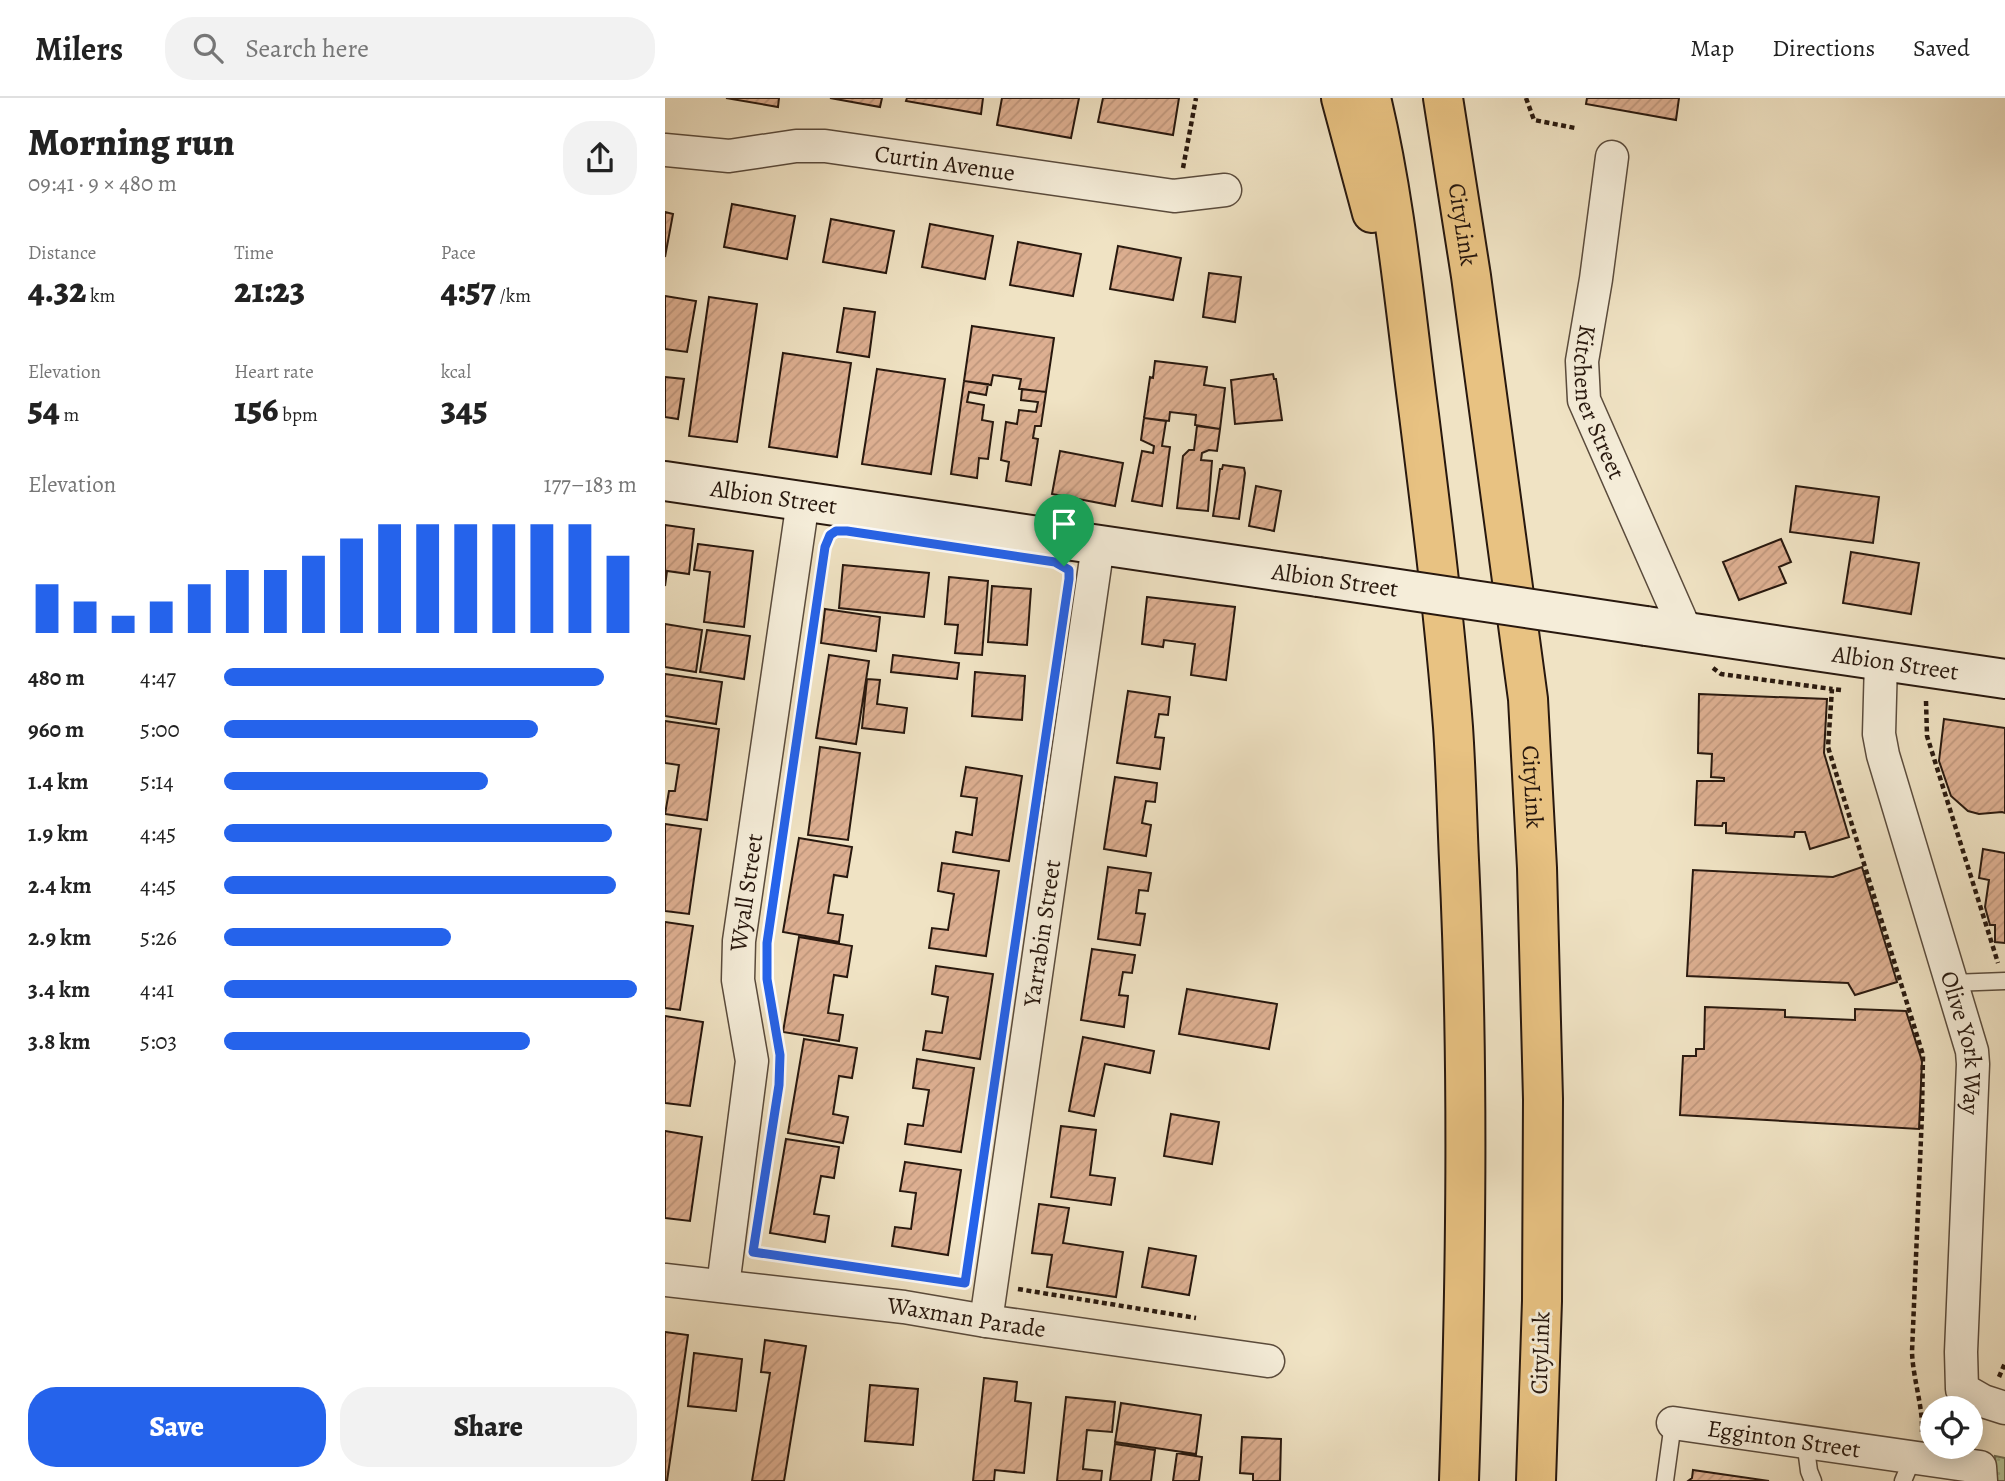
<!DOCTYPE html>
<html lang="en">
<head>
<meta charset="utf-8">
<style>
	:root { --surface:#fff; --page:#f2f2f2; --text:#222; --muted:#767676; --line:#e0e0e0; --accent:#2563eb }
	body { margin:0; font-family:Alegreya,serif; background:var(--page); color:var(--text); height:100vh; display:flex; flex-direction:column; font-size:26px; white-space:nowrap }
	* { box-sizing:border-box; margin:0 }
	p { font-size:23px; color:var(--muted) }
	.icon { flex:none; width:38px; height:38px; fill:none; stroke:currentColor; stroke-width:2; stroke-linecap:round; stroke-linejoin:round }
	.map { position:relative; flex:1; overflow:hidden }
	.details { display:flex; flex-direction:column; background:var(--surface); width:665px }
	.details>* { flex:none }
	.tools { position:absolute; left:1255px; top:1298px; display:grid; gap:14px }
	.tools a { display:grid; place-items:center; width:63px; height:63px; border-radius:50%; background:var(--surface); box-shadow:0 4px 18px #0003; font-size:35px }
	.pin { position:absolute; display:grid; place-items:center; width:60px; height:60px; color:#fff; margin:-72px -30px; border-radius:50% 50% 50% 0; rotate:-45deg; box-shadow:0 0 7px #0007 }
	.pin .icon { rotate:45deg }
	.round { display:grid; place-items:center; flex:none; width:74px; height:74px; border-radius:28px; background:var(--page) }
	.summary { display:flex; align-items:center; justify-content:space-between; height:119px; padding:0 28px }
	h1 { font-size:38px; font-weight:800; line-height:52px }
	.metrics { display:grid; grid-template-columns:repeat(3,1fr); gap:10px; height:119px; padding:7px 28px }
	.metrics div { display:grid; align-content:center }
	.metrics b { font-size:35px; font-weight:800 }
	.metrics small { font-size:19px; font-weight:400 }
	.metrics p { font-size:19px }
	.chart { height:196px; padding:14px 28px }
	.chart p { display:flex; justify-content:space-between }
	.chart svg { width:100%; height:126px; margin-top:7px; stroke:var(--accent); stroke-width:6 }
	.action { display:flex; gap:14px; margin-top:auto; padding:14px 28px }
	.action a { flex:1; height:80px; border-radius:28px; background:var(--accent); color:#fff; font-size:28px; font-weight:800; line-height:80px; text-align:center }
	.action a+a { background:var(--page); color:var(--text) }
	ul { padding:0 28px; list-style:none; font-size:23px }
	li { display:grid; grid-template-columns:112px 84px 1fr; align-items:center; height:52px }
	li i { height:18px; border-radius:9px; background:var(--accent) }
	header { display:flex; align-items:center; gap:42px; box-sizing:border-box; height:98px; padding:0 35px; background:var(--surface); border-bottom:2px solid var(--line) }
	header strong { font-size:33px }
	nav { display:flex; gap:38px; margin-inline-start:auto; font-size:24px }
	.search { width:490px; height:63px; background:var(--page); display:flex; align-items:center; gap:18px; box-sizing:border-box; padding:0 24px; border-radius:28px; color:var(--muted); font-size:26px }
	main { display:flex; flex:1; min-height:0 }
	.map>svg:first-child { display:block }
	.park { fill:url(#park-dots); stroke:#6e6e54; stroke-width:2 }
	.building { fill:url(#building-hatch); stroke:#28180e; stroke-width:2 }
	.lines { fill:none; stroke-linecap:round; stroke-linejoin:round }
	.lane-casing { stroke:#5a4b3c; stroke-width:19 }
	.street-casing { stroke:#5a4b3c; stroke-width:35 }
	.secondary-casing { stroke:#28180e; stroke-width:42 }
	.highway-casing { stroke:#28180e; stroke-width:42 }
	.path { stroke:#28180e; stroke-width:4.5; stroke-dasharray:5 3.5; stroke-linecap:butt }
	.lane { stroke:#f5edd9; stroke-width:16 }
	.street { stroke:#f5edd9; stroke-width:32 }
	.secondary { stroke:#f5edd9; stroke-width:38 }
	.highway { stroke:#e8c282; stroke-width:38 }
	.secondary-bridge-casing { stroke:#28180e; stroke-width:42; stroke-linecap:butt }
	.secondary-bridge { stroke:#f5edd9; stroke-width:38 }
	.route-casing { stroke:#fff; stroke-width:14 }
	.route { stroke:#2563eb; stroke-width:9 }
	.labels { text-anchor:middle; stroke-width:6; stroke-linejoin:round; paint-order:stroke }
	.street-label { font-size:24px; fill:#28180e; stroke:#f5edd9 }
</style>
</head>
<body>
<header>
<strong>Milers</strong>
<div class="search"><svg class="icon" aria-label="search" viewBox="0 0 24 24"><circle cx="10" cy="10" r="6"/><path d="M15 15l6 6"/></svg>Search here</div>
<nav><a>Map</a><a>Directions</a><a>Saved</a></nav>
</header>
<main>
<section class="details">
<div class="summary"><div><h1>Morning run</h1><p>09:41 · 9 × 480 m</p></div><a class="round"><svg class="icon" aria-label="share" viewBox="0 0 24 24"><path d="M12 15V3M7 8l5-5 5 5M5 13v7h14v-7"/></svg></a></div>
<div class="metrics">
<div><p>Distance</p><b>4.32<small> km</small></b></div>
<div><p>Time</p><b>21:23</b></div>
<div><p>Pace</p><b>4:57<small> /km</small></b></div>
</div>
<div class="metrics">
<div><p>Elevation</p><b>54<small> m</small></b></div>
<div><p>Heart rate</p><b>156<small> bpm</small></b></div>
<div><p>kcal</p><b>345</b></div>
</div>
<div class="chart"><p><span>Elevation</span>177–183 m</p>
<svg viewBox="0 0 160 44" preserveAspectRatio="none"><path d="M5 44V27M15 44V33M25 44V38M35 44V33M45 44V27M55 44V22M65 44V22M75 44V17M85 44V11M95 44V6M105 44V6M115 44V6M125 44V6M135 44V6M145 44V6M155 44V17"/></svg>
</div>
<ul>
<li><b>480 m</b>4:47<i style="width:92%"></i></li>
<li><b>960 m</b>5:00<i style="width:76%"></i></li>
<li><b>1.4 km</b>5:14<i style="width:64%"></i></li>
<li><b>1.9 km</b>4:45<i style="width:94%"></i></li>
<li><b>2.4 km</b>4:45<i style="width:95%"></i></li>
<li><b>2.9 km</b>5:26<i style="width:55%"></i></li>
<li><b>3.4 km</b>4:41<i style="width:100%"></i></li>
<li><b>3.8 km</b>5:03<i style="width:74%"></i></li>
</ul>
<div class="action"><a>Save</a><a>Share</a></div>
</section>
<div class="map">
<svg width="1340" height="1383" viewBox="0 0 1340 1383">
	<defs>
		<pattern id="park-dots" width="8" height="8" patternUnits="userSpaceOnUse" patternTransform="scale(1.75)"><rect width="8" height="8" fill="#b4c599"/><path d="M2 2h.1M6 6h.1" fill="none" stroke="#9ba883" stroke-width="1.8" stroke-linecap="round"/></pattern>
		<pattern id="building-hatch" width="6" height="6" patternUnits="userSpaceOnUse" patternTransform="scale(1.75)"><rect width="6" height="6" fill="#ddaf91"/><path d="M-1 1l2-2M0 6l6-6M5 7l2-2" fill="none" stroke="#be967c"/></pattern>
	</defs>
	<rect width="100%" height="100%" fill="#f0e3c4"/>
	<filter id="stains"><feTurbulence type="fractalNoise" baseFrequency=".00286" numOctaves="4"/><feColorMatrix values="0 0 0 0 .2 0 0 0 0 .09 0 0 0 0 .02 0 0 0 .5 -.17"/></filter>
	<radialGradient id="worn" r=".72"><stop offset=".6" stop-color="#630" stop-opacity="0"/><stop offset="1" stop-color="#630" stop-opacity=".3"/></radialGradient>
	<!-- park -->
	<path class="park" d="M1330,1358L1340,1360V1383H1332Z"/>
	<!-- building -->
	<path class="building" d="M61,0H114L113,9Z
		M165,0H217L215,9Z
		M242,0H318L316,16L241,3Z
		M337,0H414L406,40L332,27Z
		M438,0H514L508,37L433,24Z
		M922,0H1014L1011,22L921,6Z
		M67,106L130,118L122,161L59,149Z
		M0,114L8,116L0,159Z
		M166,121L229,133L221,175L158,164Z
		M265,126L328,138L320,181L257,169Z
		M353,144L416,156L408,198L345,187Z
		M453,148L516,160L508,202L445,191Z
		M544,175L576,179L570,224L538,219Z
		M0,198L31,203L22,254L0,251Z
		M44,199L92,206L72,344L24,338Z
		M179,210L210,214L204,259L172,254Z
		M307,228L389,240L381,294L354,291L356,281L328,277L326,287L299,283Z
		M118,255L186,265L172,359L104,349Z
		M490,263L542,269L539,287L560,290L555,331L530,327L531,317L505,314L504,323L479,320L485,279L488,280Z
		M212,271L280,281L266,376L197,366Z
		M608,276L609,281H611L617,322L570,326L566,282Z
		M0,279L19,281L13,321L0,319Z
		M299,283L323,286L321,297L304,294L302,304L319,307L317,322L328,324L323,361L314,360L312,380L286,376Z
		M357,291L381,294L376,328H370L368,340L373,341L366,387L341,383L344,364L336,362L341,324L352,326L354,312L371,314L373,304L356,302Z
		M479,320L501,323L497,348L505,349L497,408L467,403L477,353L488,355L489,348L476,342Z
		M532,328L555,331L552,353L544,352L537,355L536,362L547,363L543,413L512,410L518,358L524,352H529Z
		M395,353L458,365L450,408L387,396Z
		M558,367L579,370L580,375L574,421L548,418L555,371H557Z
		M591,388L616,393L609,433L584,428Z
		M1131,388L1214,399L1208,445L1125,434Z
		M0,427L29,431L24,476L2,473L0,488Z
		M1116,441L1126,464L1114,469L1121,485L1074,502L1058,464Z
		M33,446L88,453L79,529L39,524L45,474L29,472Z
		M1186,454L1254,465L1246,516L1178,505Z
		M178,467L264,475L259,519L174,510Z
		M284,479L323,483L317,557L290,555L293,527L280,526Z
		M327,488L366,491L362,547L323,544Z
		M482,499L570,509L561,582L526,577L530,546L499,542L498,549L477,546Z
		M160,511L215,519L211,553L156,545Z
		M0,526L37,532L31,574L0,569Z
		M42,532L85,538L79,581L35,574Z
		M164,557L204,563L191,646L151,640Z
		M228,557L294,565L292,581L226,574Z
		M310,574L360,578L357,622L307,618Z
		M0,576L57,584L51,626L0,618Z
		M202,581L215,582L212,606L242,610L239,635L197,630Z
		M463,593L505,599L503,617L494,616L490,639L499,640L495,671L452,665Z
		M1034,596L1162,601L1159,655L1184,739L1145,751L1140,734H1130L1129,739L1061,735V725H1058L1057,728L1030,727L1032,683H1059V680L1046,679L1047,656L1033,655Z
		M1279,621L1340,630V715L1337,714L1314,716L1303,713L1286,698L1274,663Z
		M0,623L54,631L42,722L0,716L4,693H10L14,667L0,665Z
		M155,649L195,655L183,742L143,737Z
		M301,669L357,678L344,763L288,754L291,734L307,737L312,700L296,698Z
		M450,679L492,685L490,704L481,703L477,725L486,727L481,758L439,751Z
		M0,726L36,731L24,816L0,813Z
		M134,740L187,749L182,779L169,777L163,815L178,817L174,844L118,834Z
		M1318,751L1340,755V845L1330,844V827H1325L1320,809L1324,782L1314,780Z
		M277,765L334,773L321,858L264,850L267,830L283,832L289,796L273,793Z
		M443,769L486,775L483,793L474,792L471,815L480,816L475,847L433,841Z
		M1197,769L1232,884L1190,897L1183,885L1022,878L1028,772L1168,779Z
		M0,824L28,828L15,912L0,910Z
		M134,839L187,848L182,879L169,877L163,915L178,917L174,943L118,934Z
		M427,851L470,857L467,875L458,874L454,897L463,898L459,929L416,922Z
		M271,868L328,876L315,961L258,952L261,933L277,935L283,899L267,896Z
		M522,891L612,906L604,951L514,936Z
		M1040,909L1120,912V919L1190,922V911L1241,913L1257,963L1254,1031L1015,1017L1018,958H1031V951H1039Z
		M0,918L38,924L25,1008L0,1005Z
		M418,939L489,953L485,975L440,966L429,1018L404,1013Z
		M139,941L192,950L187,980L174,978L168,1016L183,1019L178,1045L123,1035Z
		M252,961L309,970L296,1054L240,1046L243,1026L258,1028L264,992L248,990Z
		M506,1016L554,1024L547,1066L499,1058Z
		M396,1028L431,1032L425,1077L450,1080L446,1107L386,1099Z
		M0,1033L37,1039L25,1123L0,1120Z
		M121,1041L174,1049L169,1080L156,1078L149,1116L164,1118L160,1144L105,1135Z
		M240,1064L296,1072L283,1157L227,1148L230,1129L246,1131L251,1095L235,1093Z
		M374,1106L404,1110L398,1145L458,1154L451,1199L382,1189L387,1157L367,1155Z
		M484,1150L531,1158L524,1197L477,1189Z
		M0,1234L23,1237L2,1383H0Z
		M100,1242L141,1248L119,1383H87L105,1275L96,1274Z
		M29,1255L77,1261L71,1313L23,1308Z
		M319,1280L352,1284L350,1303L366,1305L359,1375L330,1372L329,1383H308Z
		M205,1287L253,1291L248,1347L200,1343Z
		M401,1299L450,1304L447,1334L422,1332L418,1371L437,1373L436,1383H392Z
		M456,1305L536,1317L531,1356L450,1344Z
		M577,1339L616,1341L615,1383H588V1376L575,1375Z
		M450,1346L490,1352L486,1383H445Z
		M512,1355L537,1359L534,1383H508Z
		M1028,1372L1104,1383H1023L1027,1380Z"/>
	<g class="lines">
		<defs>
			<path id="lane" d="M1287,885L1340,883
				M1140,1343L1144,1373L1148,1383
				M1000,1383L1008,1325
				M1238,1383L1248,1359"/>
			<g id="street">
				<path id="s1" d="M0,52L64,58L131,48H160L509,98L560,92"/>
				<path id="s2" d="M947,59L931,181L917,263L919,302L1022,536"/>
				<path id="s3" d="M1216,563L1214,636L1218,657L1307,953L1308,966L1296,1254L1297,1291L1318,1303L1340,1310"/>
				<path id="s4" d="M0,1182L239,1209L321,1223L603,1263"/>
				<path id="s5" d="M58,1188L87,963L73,882L74,843L138,403"/>
				<path id="s6" d="M321,1223L433,447"/>
				<path id="s7" d="M1008,1325L1315,1369L1316,1383"/>
			</g>
			<g id="secondary">
				<path id="s8" d="M0,383L653,479"/>
				<path id="s9" d="M981,528L1340,581"/>
			</g>
			<g id="highway">
				<path d="M676,0L707,115"/>
				<path d="M706,0C731,104 740,211 754,317C767,421 780,525 788,629C791,673 792,718 794,762C804,969 801,1176 794,1383"/>
				<path id="s10" d="M778,0L806,178L863,601L872,770L878,1001L877,1203L871,1383"/>
			</g>
		</defs>
		<!-- lane casing -->
		<use href="#lane" class="lane-casing"/>
		<!-- street casing -->
		<use href="#street" class="street-casing"/>
		<!-- secondary casing -->
		<use href="#secondary" class="secondary-casing"/>
		<!-- highway casing -->
		<use href="#highway" class="highway-casing"/>
		<!-- path -->
		<path class="path" d="M861,0L869,22L910,30
			M518,70L531,0
			M1048,570L1056,576L1167,591
			M1176,592L1167,591L1163,649L1258,957L1257,1016L1247,1254C1248,1281 1258,1308 1257,1334
			M1261,603L1262,638L1333,865
			M90,1154L300,1186
			M353,1191L531,1220
			M1334,1279L1340,1265"/>
		<!-- lane -->
		<use href="#lane" class="lane"/>
		<!-- street -->
		<use href="#street" class="street"/>
		<!-- secondary -->
		<use href="#secondary" class="secondary"/>
		<!-- highway -->
		<use href="#highway" class="highway"/>
		<defs>
			<path id="secondary-bridge" d="M653,479L981,528"/>
		</defs>
		<!-- secondary-bridge casing -->
		<use href="#secondary-bridge" class="secondary-bridge-casing"/>
		<!-- secondary-bridge -->
		<use href="#secondary-bridge" class="secondary-bridge"/>
	</g>
	<g class="lines">
		<defs>
			<path id="route" d="M171,433H182L390,464L404,472V481L300,1185L88,1154L114,987L115,957L102,881V845L160,449L165,437Z"/>
		</defs>
		<!-- route casing -->
		<use href="#route" class="route-casing"/>
		<!-- route -->
		<use href="#route" class="route"/>
	</g>
	<g class="labels">
		<!-- street labels -->
		<g class="street-label">
			<text dy="8" stroke="none"><textPath href="#s1" startOffset="282">Curtin Avenue</textPath></text>
			<text dy="8" stroke="none"><textPath href="#s10" startOffset="128">CityLink</textPath></text>
			<text dy="8" stroke="none"><textPath href="#s2" startOffset="250">Kitchener Street</textPath></text>
			<text dy="8" stroke="none"><textPath href="#s8" startOffset="110">Albion Street</textPath></text>
			<text transform="translate(670 482) rotate(8)" y="8">Albion Street</text>
			<text dy="8" stroke="none"><textPath href="#s9" startOffset="252">Albion Street</textPath></text>
			<text dy="8" stroke="none"><textPath href="#s10" startOffset="695">CityLink</textPath></text>
			<text dy="8" stroke="none"><textPath href="#s5" startOffset="397">Wyall Street</textPath></text>
			<text dy="8" stroke="none"><textPath href="#s6" startOffset="392">Yarrabin Street</textPath></text>
			<text dy="8" stroke="none"><textPath href="#s3" startOffset="394">Olive York Way</textPath></text>
			<text dy="8" stroke="none"><textPath href="#s4" startOffset="304">Waxman Parade</textPath></text>
			<text transform="translate(875 1255) rotate(-88)" y="8">CityLink</text>
			<text dy="8" stroke="none"><textPath href="#s7" startOffset="112">Egginton Street</textPath></text>
		</g>
	</g>
	<rect width="100%" height="100%" filter="url(#stains)"/>
	<rect width="100%" height="100%" fill="url(#worn)"/>
</svg>
<div class="tools">
<a><svg class="icon" aria-label="locate" viewBox="0 0 24 24"><circle cx="12" cy="12" r="6"/><path d="M12 2v4M12 18v4M2 12h4M18 12h4"/></svg></a>
</div>
<div class="pin" style="left:399px;top:468px;background:#1e9e55"><svg class="icon" aria-label="arrive" viewBox="0 0 24 24"><path d="M6 21V4h12l-3 4 3 4H6"/></svg></div>
</div>
</main>
</body>
</html>
